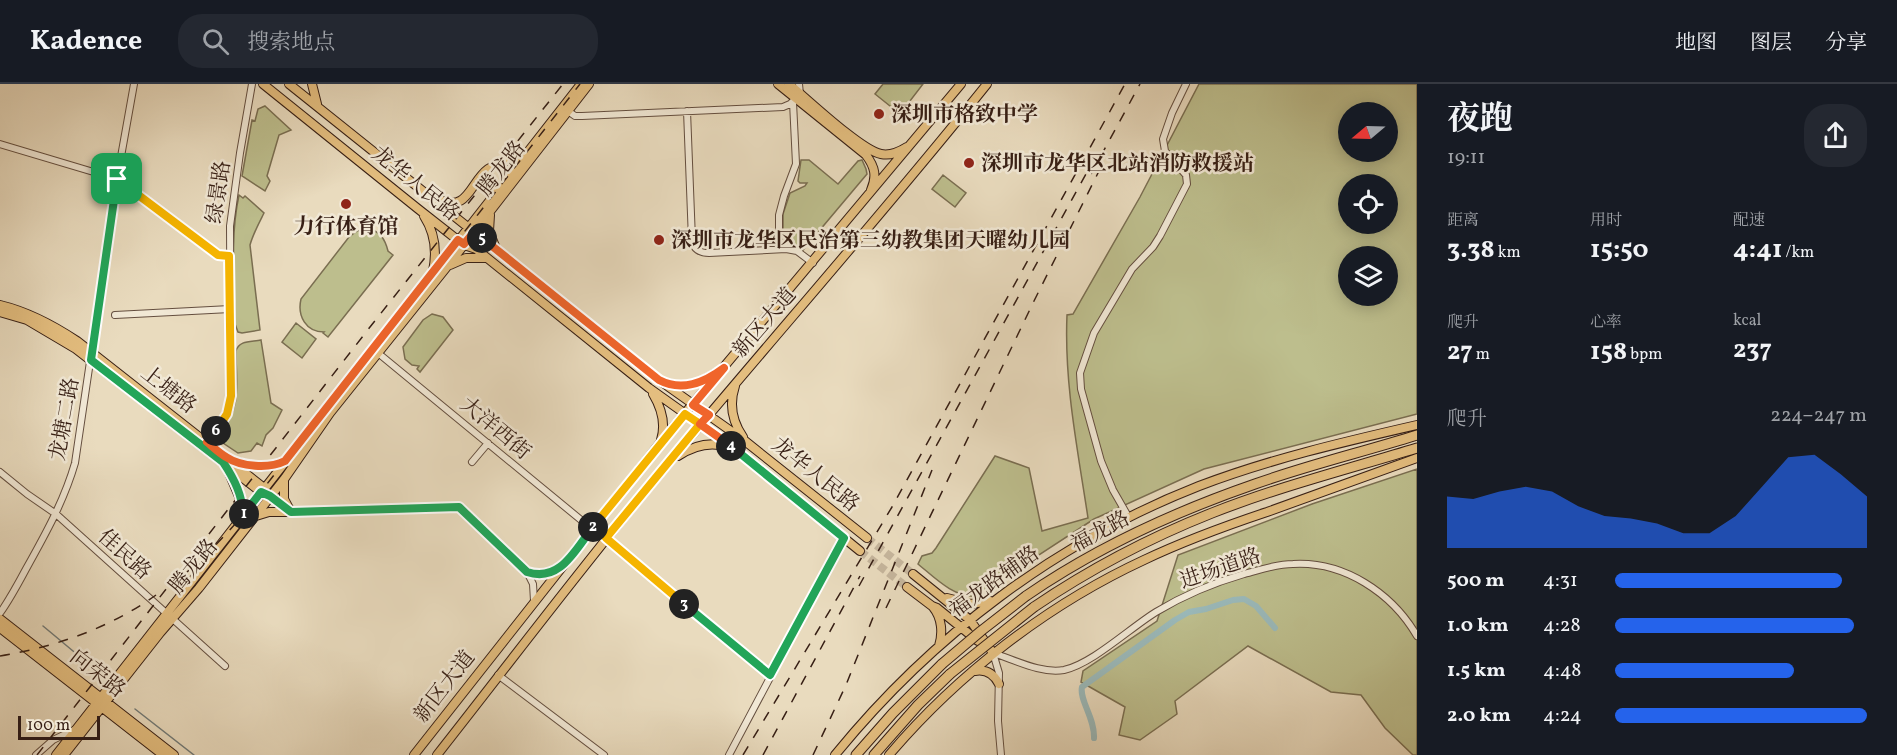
<!DOCTYPE html>
<html lang="zh">
<head>
<meta charset="utf-8">
<style>
	:root { --surface:#171b24; --page:#242831; --text:#f1f3f6; --muted:#9ea1a6; --line:#363941; --accent:#2563eb }
	body { margin:0; font-family:Vollkorn,"Noto Serif SC",serif; background:var(--page); color:var(--text); height:100vh; display:flex; flex-direction:column; font-size:22px; white-space:nowrap }
	* { box-sizing:border-box; margin:0 }
	p { font-size:20px; color:var(--muted) }
	.icon { flex:none; width:33px; height:33px; fill:none; stroke:currentColor; stroke-width:2; stroke-linecap:round; stroke-linejoin:round }
	.map { position:relative; flex:1; overflow:hidden }
	.sheet { display:flex; flex-direction:column; background:var(--surface); width:480px }
	.sheet>* { flex:none }
	.needle { width:39px; rotate:251deg }
	.buttons { position:absolute; left:1338px; top:18px; display:grid; gap:12px }
	.buttons a { display:grid; place-items:center; width:60px; height:60px; border-radius:50%; background:var(--surface); box-shadow:0 3px 15px #0003; font-size:30px }
	.scale { position:absolute; left:18px; bottom:15px; width:82px; box-sizing:border-box; padding-left:6px; border:3px solid #371f15; border-top:0; font-size:16px; line-height:21px; white-space:nowrap; color:#371f15; -webkit-text-stroke:4px #f1e8d5; paint-order:stroke }
	.pin { position:absolute; display:grid; place-items:center; width:51px; height:51px; color:#fff; margin:-26px; border-radius:12px; box-shadow:0 3px 9px #0006 }
	.km { position:absolute; width:30px; height:30px; margin:-15px; border-radius:50%; background:#222; color:#fff; font-size:16px; line-height:30px; text-align:center }
	.round { display:grid; place-items:center; flex:none; width:63px; height:63px; border-radius:24px; background:var(--page) }
	.headline { display:flex; align-items:center; justify-content:space-between; height:102px; padding:0 30px }
	h1 { font-size:33px; font-weight:700; line-height:45px }
	.metrics { display:grid; grid-template-columns:repeat(3,1fr); gap:9px; height:102px; padding:6px 30px }
	.metrics div { display:grid; align-content:center }
	.metrics b { font-size:26px; font-weight:700 }
	.metrics small { font-size:16px; font-weight:400 }
	.metrics p { font-size:16px }
	.chart { height:168px; padding:12px 30px }
	.chart p { display:flex; justify-content:space-between }
	.chart svg { width:100%; height:108px; margin-top:6px; fill:var(--accent); opacity:.7 }
	ul { padding:0 30px; list-style:none; font-size:20px }
	li { display:grid; grid-template-columns:96px 72px 1fr; align-items:center; height:45px }
	li i { height:15px; border-radius:8px; background:var(--accent) }
	header { display:flex; align-items:center; gap:36px; box-sizing:border-box; height:84px; padding:0 30px; background:var(--surface); border-bottom:2px solid var(--line) }
	header strong { font-size:28px }
	nav { display:flex; gap:33px; margin-inline-start:auto; font-size:21px }
	.search { width:420px; height:54px; background:var(--page); display:flex; align-items:center; gap:15px; box-sizing:border-box; padding:0 21px; border-radius:24px; color:var(--muted); font-size:22px }
	main { display:flex; flex:1; min-height:0 }
	.map>svg:first-child { display:block }
	.green { fill:#bdbe8d; stroke:#7a6e51; stroke-width:1.5; fill-rule:evenodd }
	.lines { fill:none; stroke-linecap:round; stroke-linejoin:round }
	.stream { stroke:#727b78; stroke-width:1.5 }
	.canal { stroke:#9ab9ba; stroke-width:6 }
	.major-tunnel { stroke:#c5b59c; stroke-width:8; stroke-dasharray:8 4; stroke-linecap:butt }
	.minor-casing { stroke:#644e3f; stroke-width:8 }
	.major-casing { stroke:#371f15; stroke-width:10 }
	.highway-casing { stroke:#371f15; stroke-width:11 }
	.minor { stroke:#f1e8d5; stroke-width:6 }
	.major { stroke:#e4be7f; stroke-width:8 }
	.highway { stroke:#e4be7f; stroke-width:9 }
	.rail { stroke:#371f15; stroke-width:1.5; stroke-dasharray:10 10; stroke-linecap:butt }
	.highway-bridge-casing { stroke:#371f15; stroke-width:11; stroke-linecap:butt }
	.highway-bridge { stroke:#e4be7f; stroke-width:9 }
	.split-1-casing { stroke:#fff; stroke-width:12 }
	.split-2-casing { stroke:#fff; stroke-width:12 }
	.split-3-casing { stroke:#fff; stroke-width:12 }
	.split-4-casing { stroke:#fff; stroke-width:12 }
	.split-5-casing { stroke:#fff; stroke-width:12 }
	.split-6-casing { stroke:#fff; stroke-width:12 }
	.split-7-casing { stroke:#fff; stroke-width:12 }
	.split-1 { stroke:#22a559; stroke-width:8 }
	.split-2 { stroke:#22a559; stroke-width:8 }
	.split-3 { stroke:#f5b400; stroke-width:8 }
	.split-4 { stroke:#22a559; stroke-width:8 }
	.split-5 { stroke:#f0652b; stroke-width:8 }
	.split-6 { stroke:#f0652b; stroke-width:8 }
	.split-7 { stroke:#f5b400; stroke-width:8 }
	.poi-dot { fill:#8f2418; stroke:#f1e8d5; stroke-width:2 }
	.labels { text-anchor:middle; stroke-width:5; stroke-linejoin:round; paint-order:stroke }
	.poi-label { font-size:21px; font-weight:bold; fill:#371f15; stroke:#f1e8d5; text-anchor:start }
	.street-label { font-size:21px; fill:#371f15; stroke:#f1e8d5 }
</style>
</head>
<body>
<header>
<strong>Kadence</strong>
<div class="search"><svg class="icon" aria-label="search" viewBox="0 0 24 24"><circle cx="10" cy="10" r="6"/><path d="M15 15l6 6"/></svg>搜索地点</div>
<nav><a>地图</a><a>图层</a><a>分享</a></nav>
</header>
<main>
<div class="map">
<svg width="1417" height="671" viewBox="0 0 1417 671">
	<rect width="100%" height="100%" fill="#e9dbbe"/>
	<filter id="stains"><feTurbulence type="fractalNoise" baseFrequency=".00333" numOctaves="4"/><feColorMatrix values="0 0 0 0 .2 0 0 0 0 .09 0 0 0 0 .02 0 0 0 .5 -.17"/></filter>
	<radialGradient id="worn" r=".72"><stop offset=".6" stop-color="#630" stop-opacity="0"/><stop offset="1" stop-color="#630" stop-opacity=".3"/></radialGradient>
	<!-- green -->
	<path class="green" d="M883,0H923L900,30L875,10Z
		M1199,0H1417V330L1204,385L1094,435L976,512C954,514 934,493 918,480L922,472L932,469L936,464L995,372L1029,384L1042,447L1088,434C1078,367 1064,300 1067,231L1073,230L1140,113ZM1348,28H1388V68H1348ZM1348,100H1388V140H1348ZM1348,172H1388V212H1348Z
		M265,22L291,46L279,51L267,92L270,97L265,107L242,92L252,36L255,37L258,25Z
		M801,76H809L838,100L858,77L862,76L866,85L867,90L803,166L787,159L783,156V130L790,109L805,102L807,99H800L798,97Z
		M943,91L966,109L955,123L932,105Z
		M239,111L243,114L245,112L264,129C259,139 253,150 250,161L260,246L242,249L238,248L235,240C234,197 230,153 239,111Z
		M368,145C380,147 385,155 388,167L393,171L328,253L323,249L324,248C306,248 297,232 301,215L349,153L357,147Z
		M432,230L443,233L453,246L420,288L417,285L419,282L412,281L405,275L403,263L423,236Z
		M296,239L316,255L302,274L282,258Z
		M261,256L271,319L282,326L273,344L266,351L262,362L257,359L251,367L238,369L223,359L221,350C242,321 236,300 236,267C239,256 251,258 261,256Z
		M1417,385V671H1413L1385,644L1361,611L1331,608L1248,562L1175,617L1177,630L1140,656L1119,651L1125,623L1081,598L1083,587L1157,537L1178,471L1312,420Z"/>
	<g class="lines">
		<!-- stream -->
		<path class="stream" d="M43,542L85,577
			M135,625L194,671"/>
		<!-- canal -->
		<path class="canal" d="M1094,654C1095,634 1079,616 1082,603L1175,536L1189,528L1206,525L1233,516L1244,515L1256,522L1275,544"/>
		<!-- major-tunnel -->
		<path class="major-tunnel" d="M867,454L913,490
			M860,467L907,503"/>
		<defs>
			<path id="minor" d="M799,0L800,10
				M568,27L575,32H582L783,23L790,20L796,14
				M687,27L692,156C693,165 700,169 709,169L786,165L797,167L813,179
				M0,60L117,95L218,171L229,172
				M779,165V131L784,112L796,80L793,18
				M115,231L230,225
				M378,269L592,445
				M207,358C219,343 229,331 231,312L230,142L240,69L252,0
				M472,378L488,359
				M0,388L27,410L56,430L225,582
				M261,408L270,413L291,428L459,424L527,488L533,500L534,517
				M1129,434L1113,406L1101,377L1081,305L1080,289L1094,249L1132,185L1153,163L1160,152L1187,100L1186,91L1165,67L1163,55L1172,29L1186,0
				M606,454L770,591
				M527,488L544,491L559,484
				M0,529C10,515 18,500 26,485C45,451 64,417 75,379L117,95L134,0
				M993,569C1015,576 1041,590 1064,586C1092,580 1130,544 1156,528C1184,511 1213,499 1244,490C1260,486 1276,480 1293,480C1344,477 1392,509 1417,552
				M993,569L999,589L998,637L1001,671
				M498,591L604,671
				M36,671L53,656L76,645
				M729,671L844,454"/>
			<path id="major" d="M263,0L417,124L464,161L476,165L649,304L736,366L860,467
				M289,0L659,296L745,357L867,454
				M312,0L317,20
				M778,0L866,71C875,83 877,92 871,106
				M789,0C807,15 861,66 881,70C891,72 899,68 907,63
				M438,115C468,130 470,98 488,85C498,78 513,76 524,72
				M490,131L489,147L495,162
				M424,132C435,149 437,168 433,187
				M450,181L466,174H487
				M0,221C29,228 53,241 77,257L264,404
				M0,228L27,236L76,265L261,408
				M668,300C687,304 701,299 716,289
				M735,302C729,320 732,337 743,353
				M653,310C662,325 666,340 661,356
				M678,372C693,362 710,357 728,363
				M234,377C250,382 270,385 284,378
				M227,384L241,417L242,432
				M256,432L269,428H291L284,415V396
				M913,490L970,536L993,569
				M907,503L932,522L937,524L978,557
				M947,514L971,520L990,517
				M933,523C942,534 943,549 939,562
				M0,535L174,671
				M0,544L163,671
				M975,587C986,585 994,590 999,600
				M56,671L581,0
				M64,671L160,549L199,504L285,394L330,329L446,184L589,0
				M414,671L660,359L961,0
				M437,671C508,581 577,489 651,400C762,266 878,136 987,0
				M835,671C932,552 1056,458 1199,402C1270,375 1343,358 1417,341
				M889,671C958,590 1047,521 1144,476C1184,457 1225,442 1267,428C1317,410 1367,392 1417,374"/>
			<path id="highway" d="M1026,512C1097,463 1174,428 1255,400C1308,381 1363,368 1417,351
				M1034,523C1090,485 1149,454 1212,429C1278,403 1348,385 1417,364
				M856,671L893,629L942,580
				M874,671L918,621L950,590"/>
		</defs>
		<!-- minor casing -->
		<use href="#minor" class="minor-casing"/>
		<!-- major casing -->
		<use href="#major" class="major-casing"/>
		<!-- highway casing -->
		<use href="#highway" class="highway-casing"/>
		<!-- minor -->
		<use href="#minor" class="minor"/>
		<!-- major -->
		<use href="#major" class="major"/>
		<!-- highway -->
		<use href="#highway" class="highway"/>
		<!-- rail -->
		<path class="rail" d="M1091,90L1140,0
			M187,488L212,465L238,437L580,0
			M859,502L1092,79
			M886,524L1034,217L1100,85
			M0,572C55,563 110,544 156,511
			M37,671L370,243L563,0
			M743,671L892,423L1125,0
			M763,671L860,492
			M813,671L846,601L932,386"/>
		<defs>
			<path id="highway-bridge" d="M942,580L981,547L1026,512
				M950,590L1034,523"/>
		</defs>
		<!-- highway-bridge casing -->
		<use href="#highway-bridge" class="highway-bridge-casing"/>
		<!-- highway-bridge -->
		<use href="#highway-bridge" class="highway-bridge"/>
	</g>
	<g class="lines">
		<defs>
			<path id="split-1" d="M117,95L91,276L223,378C233,393 246,416 241,434L244,430"/>
			<path id="split-2" d="M244,430L261,408L270,412L291,428L459,423L527,488C560,499 575,466 593,443"/>
			<path id="split-3" d="M593,443L685,330L700,340L606,454L684,520"/>
			<path id="split-4" d="M684,520L770,591L844,454L731,362"/>
			<path id="split-5" d="M482,154L659,296C682,308 704,299 724,284L693,321L709,331L700,340L731,362"/>
			<path id="split-6" d="M216,347L207,358C213,363 219,369 226,373C241,383 269,385 285,377L458,156L464,160L474,148L482,154"/>
			<path id="split-7" d="M117,95L218,171L229,172L231,312L227,330L216,347"/>
		</defs>
		<!-- split-1 casing -->
		<use href="#split-1" class="split-1-casing"/>
		<!-- split-2 casing -->
		<use href="#split-2" class="split-2-casing"/>
		<!-- split-3 casing -->
		<use href="#split-3" class="split-3-casing"/>
		<!-- split-4 casing -->
		<use href="#split-4" class="split-4-casing"/>
		<!-- split-5 casing -->
		<use href="#split-5" class="split-5-casing"/>
		<!-- split-6 casing -->
		<use href="#split-6" class="split-6-casing"/>
		<!-- split-7 casing -->
		<use href="#split-7" class="split-7-casing"/>
		<!-- split-1 -->
		<use href="#split-1" class="split-1"/>
		<!-- split-2 -->
		<use href="#split-2" class="split-2"/>
		<!-- split-3 -->
		<use href="#split-3" class="split-3"/>
		<!-- split-4 -->
		<use href="#split-4" class="split-4"/>
		<!-- split-5 -->
		<use href="#split-5" class="split-5"/>
		<!-- split-6 -->
		<use href="#split-6" class="split-6"/>
		<!-- split-7 -->
		<use href="#split-7" class="split-7"/>
	</g>
	<!-- markers -->
	<g class="poi-dot">
		<circle cx="879" cy="30" r="6"/>
		<circle cx="969" cy="79" r="6"/>
		<circle cx="346" cy="120" r="6"/>
		<circle cx="659" cy="156" r="6"/>
	</g>
	<g class="labels">
		<!-- poi labels -->
		<g class="poi-label">
			<text x="891" y="37">深圳市格致中学</text>
			<text x="981" y="86">深圳市龙华区北站消防救援站</text>
			<text x="346" y="149" text-anchor="middle">力行体育馆</text>
			<text x="671" y="163">深圳市龙华区民治第三幼教集团天曜幼儿园</text>
		</g>
		<!-- street labels -->
		<g class="street-label">
			<text transform="translate(501 84) rotate(-52)" y="7">腾龙路</text>
			<text transform="translate(416 99) rotate(39)" y="7">龙华人民路</text>
			<text transform="translate(218 108) rotate(-82)" y="7">绿景路</text>
			<text transform="translate(764 238) rotate(-49)" y="7">新区大道</text>
			<text transform="translate(169 305) rotate(38)" y="7">上塘路</text>
			<text transform="translate(64 335) rotate(-80)" y="7">龙塘二路</text>
			<text transform="translate(496 344) rotate(40)" y="7">大洋西街</text>
			<text transform="translate(816 390) rotate(39)" y="7">龙华人民路</text>
			<text transform="translate(1100 447) rotate(-28)" y="7">福龙路</text>
			<text transform="translate(125 470) rotate(42)" y="7">佳民路</text>
			<text transform="translate(193 482) rotate(-51)" y="7">腾龙路</text>
			<text transform="translate(1220 484) rotate(-19)" y="7">进场道路</text>
			<text transform="translate(994 497) rotate(-36)" y="7">福龙路辅路</text>
			<text transform="translate(98 589) rotate(38)" y="7">向荣路</text>
			<text transform="translate(444 602) rotate(-52)" y="7">新区大道</text>
		</g>
	</g>
	<rect width="100%" height="100%" filter="url(#stains)"/>
	<rect width="100%" height="100%" fill="url(#worn)"/>
</svg>
<div class="buttons">
<a><svg class="needle" viewBox="-14 -14 28 28"><path d="M0-13l5 13h-10z" fill="#e53935"/><path d="M0 13l5-13h-10z" fill="#9ea1a6"/></svg></a>
<a><svg class="icon" aria-label="locate" viewBox="0 0 24 24"><circle cx="12" cy="12" r="6"/><path d="M12 2v4M12 18v4M2 12h4M18 12h4"/></svg></a>
<a><svg class="icon" aria-label="layers" viewBox="0 0 24 24"><path d="M12 4l9 5-9 5-9-5zM3 14l9 5 9-5"/></svg></a>
</div>
<div class="scale">100 m</div>
<div class="pin" style="left:117px;top:95px;background:#1e9e55"><svg class="icon" aria-label="arrive" viewBox="0 0 24 24"><path d="M6 21V4h12l-3 4 3 4H6"/></svg></div>
<b class="km" style="left:244px;top:430px">1</b>
<b class="km" style="left:593px;top:443px">2</b>
<b class="km" style="left:684px;top:520px">3</b>
<b class="km" style="left:731px;top:362px">4</b>
<b class="km" style="left:482px;top:154px">5</b>
<b class="km" style="left:216px;top:347px">6</b>
</div>
<section class="sheet">
<div class="headline"><div><h1>夜跑</h1><p>19:11</p></div><a class="round"><svg class="icon" aria-label="share" viewBox="0 0 24 24"><path d="M12 15V3M7 8l5-5 5 5M5 13v7h14v-7"/></svg></a></div>
<div class="metrics">
<div><p>距离</p><b>3.38<small> km</small></b></div>
<div><p>用时</p><b>15:50</b></div>
<div><p>配速</p><b>4:41<small> /km</small></b></div>
</div>
<div class="metrics">
<div><p>爬升</p><b>27<small> m</small></b></div>
<div><p>心率</p><b>158<small> bpm</small></b></div>
<div><p>kcal</p><b>237</b></div>
</div>
<div class="chart"><p><span>爬升</span>224–247 m</p>
<svg viewBox="0 0 160 44" preserveAspectRatio="none"><path d="M0 44V23L10 24L20 21L30 19L40 21L50 27L60 31L70 32L80 34L90 38L100 38L110 31L120 19L130 7L140 6L150 14L160 23V44z"/></svg>
</div>
<ul>
<li><b>500 m</b>4:31<i style="width:90%"></i></li>
<li><b>1.0 km</b>4:28<i style="width:95%"></i></li>
<li><b>1.5 km</b>4:48<i style="width:71%"></i></li>
<li><b>2.0 km</b>4:24<i style="width:100%"></i></li>
</ul>
</section>
</main>
</body>
</html>
